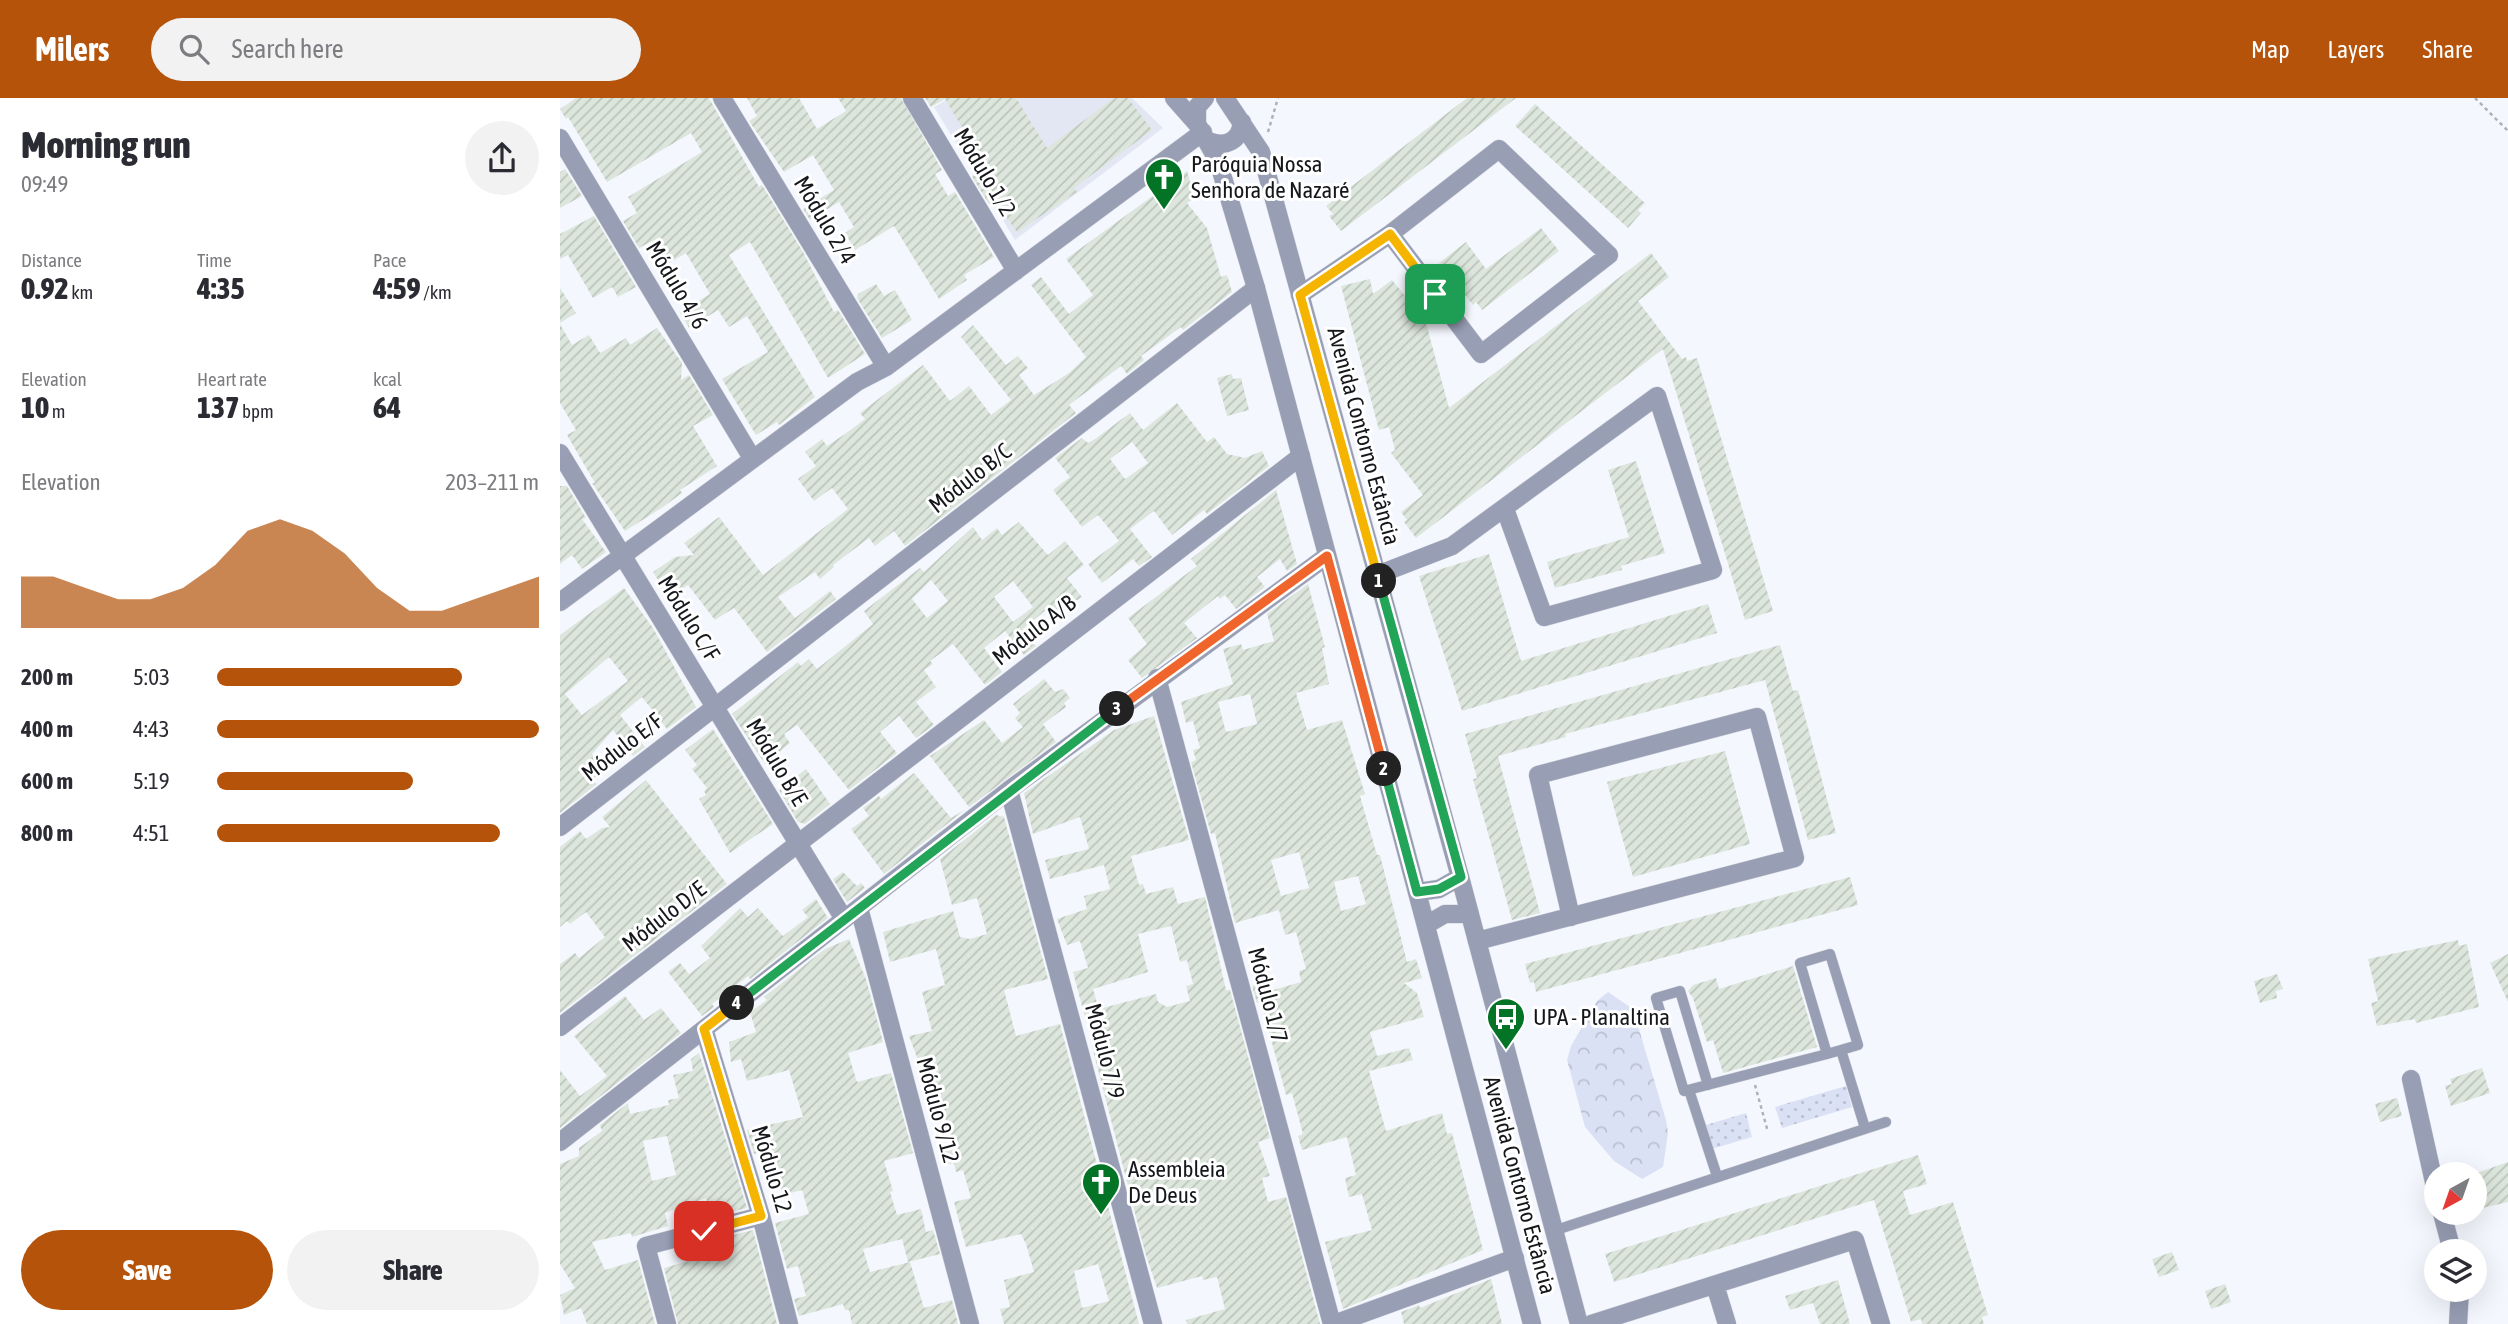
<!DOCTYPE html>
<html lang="en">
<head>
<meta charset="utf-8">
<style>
	:root { --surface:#fff; --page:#f2f2f3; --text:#2b2b33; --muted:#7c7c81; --accent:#b45309 }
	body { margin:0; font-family:"Asap Condensed",sans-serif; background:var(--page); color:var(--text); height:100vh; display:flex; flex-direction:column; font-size:26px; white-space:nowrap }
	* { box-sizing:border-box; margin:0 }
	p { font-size:23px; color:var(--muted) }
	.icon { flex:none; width:38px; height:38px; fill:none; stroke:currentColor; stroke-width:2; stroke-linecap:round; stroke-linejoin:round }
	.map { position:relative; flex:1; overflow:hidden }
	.side { display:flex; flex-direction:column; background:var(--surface); width:560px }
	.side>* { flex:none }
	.needle { width:46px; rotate:220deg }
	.buttons { position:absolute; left:1864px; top:1064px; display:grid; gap:14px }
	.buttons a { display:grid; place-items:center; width:63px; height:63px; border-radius:50%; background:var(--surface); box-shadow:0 7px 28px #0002; font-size:35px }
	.pin { position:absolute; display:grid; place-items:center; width:60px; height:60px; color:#fff; margin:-30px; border-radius:14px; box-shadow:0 4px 10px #0006 }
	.km { position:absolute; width:35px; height:35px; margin:-18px; border-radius:50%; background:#222; color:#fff; font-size:19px; line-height:35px; text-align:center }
	.round { display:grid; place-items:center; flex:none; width:74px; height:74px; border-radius:37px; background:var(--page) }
	.summary { display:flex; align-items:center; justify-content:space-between; height:119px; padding:0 21px }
	h1 { font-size:38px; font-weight:800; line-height:52px }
	.figures { display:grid; grid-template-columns:repeat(3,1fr); gap:10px; height:119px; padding:7px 21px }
	.figures div { display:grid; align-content:center }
	.figures b { font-size:30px; font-weight:800 }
	.figures small { font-size:19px; font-weight:400 }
	.figures p { font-size:19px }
	.chart { height:196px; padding:14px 21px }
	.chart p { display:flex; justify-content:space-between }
	.chart svg { width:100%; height:126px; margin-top:7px; fill:var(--accent); opacity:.7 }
	.button { display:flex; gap:14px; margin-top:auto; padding:14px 21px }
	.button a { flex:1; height:80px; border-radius:42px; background:var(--accent); color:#fff; font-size:28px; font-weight:800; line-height:80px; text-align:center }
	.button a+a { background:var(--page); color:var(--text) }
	ul { padding:0 21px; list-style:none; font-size:23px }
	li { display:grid; grid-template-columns:112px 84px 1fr; align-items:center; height:52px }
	li i { height:18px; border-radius:9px; background:var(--accent) }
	header { display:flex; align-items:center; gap:42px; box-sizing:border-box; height:98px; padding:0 35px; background:var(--accent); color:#fff }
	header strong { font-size:33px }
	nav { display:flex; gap:38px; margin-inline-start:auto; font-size:24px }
	.search { width:490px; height:63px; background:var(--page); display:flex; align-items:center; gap:18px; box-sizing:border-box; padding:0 24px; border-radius:38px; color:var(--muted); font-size:26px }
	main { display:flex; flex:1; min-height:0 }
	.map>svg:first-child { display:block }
	.built { fill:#e3e7f3 }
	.grass { fill:url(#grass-dots) }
	.forest { fill:url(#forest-crowns) }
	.building { fill:url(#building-hatch); fill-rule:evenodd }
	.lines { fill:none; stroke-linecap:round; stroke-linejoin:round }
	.service-casing { stroke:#d1d3da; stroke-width:11 }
	.minor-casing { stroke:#d1d3da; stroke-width:19 }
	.tertiary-casing { stroke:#d1d3da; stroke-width:19 }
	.path { stroke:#afb1b7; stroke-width:2.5; stroke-dasharray:3.5 3.5; stroke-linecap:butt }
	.service { stroke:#989eb4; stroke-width:10 }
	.minor { stroke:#989eb4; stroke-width:18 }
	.tertiary { stroke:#989eb4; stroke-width:18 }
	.split-1-casing { stroke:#fff; stroke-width:14 }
	.split-2-casing { stroke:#fff; stroke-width:14 }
	.split-3-casing { stroke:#fff; stroke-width:14 }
	.split-4-casing { stroke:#fff; stroke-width:14 }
	.split-5-casing { stroke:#fff; stroke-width:14 }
	.split-1 { stroke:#f5b400; stroke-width:9 }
	.split-2 { stroke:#22a559; stroke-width:9 }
	.split-3 { stroke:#f0652b; stroke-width:9 }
	.split-4 { stroke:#22a559; stroke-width:9 }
	.split-5 { stroke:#f5b400; stroke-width:9 }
	.labels { text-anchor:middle; stroke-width:6; stroke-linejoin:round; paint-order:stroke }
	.poi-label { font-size:23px; fill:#15171b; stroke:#fff; text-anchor:start }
	.street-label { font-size:23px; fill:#15171b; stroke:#fff }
</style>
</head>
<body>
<header>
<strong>Milers</strong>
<div class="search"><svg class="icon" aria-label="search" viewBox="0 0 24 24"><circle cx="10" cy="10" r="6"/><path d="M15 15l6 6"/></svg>Search here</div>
<nav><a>Map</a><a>Layers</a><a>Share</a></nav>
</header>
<main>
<section class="side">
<div class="summary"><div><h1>Morning run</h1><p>09:49</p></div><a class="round"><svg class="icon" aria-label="share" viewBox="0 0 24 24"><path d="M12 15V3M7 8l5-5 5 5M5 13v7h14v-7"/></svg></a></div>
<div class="figures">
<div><p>Distance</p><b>0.92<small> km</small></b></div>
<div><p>Time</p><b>4:35</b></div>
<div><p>Pace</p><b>4:59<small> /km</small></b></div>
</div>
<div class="figures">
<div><p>Elevation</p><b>10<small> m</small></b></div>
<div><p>Heart rate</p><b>137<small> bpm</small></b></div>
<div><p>kcal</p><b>64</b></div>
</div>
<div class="chart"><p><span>Elevation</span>203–211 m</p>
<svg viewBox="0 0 160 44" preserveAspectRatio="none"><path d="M0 44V26L10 26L20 30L30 34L40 34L50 30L60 22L70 10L80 6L90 10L100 18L110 30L120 38L130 38L140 34L150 30L160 26V44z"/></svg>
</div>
<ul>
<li><b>200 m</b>5:03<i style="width:76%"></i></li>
<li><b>400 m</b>4:43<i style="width:100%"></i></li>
<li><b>600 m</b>5:19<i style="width:61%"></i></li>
<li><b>800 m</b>4:51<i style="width:88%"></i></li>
</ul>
<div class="button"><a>Save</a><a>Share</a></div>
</section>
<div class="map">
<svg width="1948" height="1226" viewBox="0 0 1948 1226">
	<defs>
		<pattern id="grass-dots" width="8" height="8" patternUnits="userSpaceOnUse" patternTransform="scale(1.75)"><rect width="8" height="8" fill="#dbe1f5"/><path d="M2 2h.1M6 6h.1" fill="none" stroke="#bbc0d1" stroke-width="1.8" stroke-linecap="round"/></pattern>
		<pattern id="forest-crowns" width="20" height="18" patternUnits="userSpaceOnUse" patternTransform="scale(1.75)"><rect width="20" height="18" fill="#dbe1f5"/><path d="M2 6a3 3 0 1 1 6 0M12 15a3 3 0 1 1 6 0" fill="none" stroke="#bbc0d1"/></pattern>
		<pattern id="building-hatch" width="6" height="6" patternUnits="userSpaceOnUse" patternTransform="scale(1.75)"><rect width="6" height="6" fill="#dce6dc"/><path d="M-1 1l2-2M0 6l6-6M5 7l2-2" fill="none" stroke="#bcc5bc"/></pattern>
	</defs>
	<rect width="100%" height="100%" fill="#f5f7fe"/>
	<!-- built -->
	<path class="built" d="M390,0H572L603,30L455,142L374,9Z"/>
	<!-- grass -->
	<path class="grass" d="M1286,988L1292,1009L1222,1030L1215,1009Z
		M1186,1015L1192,1039L1152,1051L1143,1030L1146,1027Z"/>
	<!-- forest -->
	<path class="forest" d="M1048,894L1073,911L1106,1022L1108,1035L1103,1069L1082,1081L1054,1063L1025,1029L1007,962L1011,948L1037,903Z"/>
	<!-- building -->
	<path class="building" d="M16,0H149L199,89L202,87L243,154L274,214L278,212L305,256L268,280L190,144L169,157L255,299L219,327L217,324L196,337L162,281L208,254L187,218L169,229L158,212L129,230L120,214L150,196L126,155L104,168L90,144L79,150L63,123L77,115L68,99L142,54L131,35L47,84L8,19L6,21L0,11Z
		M187,0H239L257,31L286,13L278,0H341L382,72L375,76L388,98L395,94L434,159L404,177L407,182L379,201L334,128L295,152L285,135L294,129L279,104L250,122L243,111L274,92L253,57L224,74L189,23L197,18Z
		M365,0H456L487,50L554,0H568L592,32L514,90L517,94L457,134L435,103L429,106L414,82L412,78L426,69L385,1L371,9Z
		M907,0H956L781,133L769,118L773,116L766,108Z
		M975,6L1085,105L1078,112L1081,115L1068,130L955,28Z
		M5,71L22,98L0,110V74Z
		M627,73L635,100L627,105L647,130L661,179L667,177L672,194L623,232L621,229L581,258L584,262L567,276L561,268L509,307L516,315L345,448L334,433L315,448L309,440L273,467L274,469L260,481L255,474L218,499L235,520L270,493L276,501L207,554L174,510L155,522L128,487L109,499L93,474L115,459L134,457L124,445L159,419L203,477L288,411L272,390L254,403L238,381L256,368L245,354L262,341L267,348L285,336L305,321L300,315L363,267L390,303L409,288L431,317L451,302L401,239L413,227L446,267L458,258L468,270L459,277L474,297L509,275L526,259L471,187L481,179L509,216L533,197L506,161Z
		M34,118L76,189L58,199L52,189L33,200L8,157L0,161V136Z
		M981,130L999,153L922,212L916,204L913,207L879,165L906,144L926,171Z
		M1091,155L1109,179L1078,203L1122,261L1126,259L1127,263L1137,260L1213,513L1194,519L1185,522L1103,251L856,440L844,424L847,422L841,414L863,397L831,355L835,352L829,329L819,332L781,188L810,181L813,196L832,182L851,205L860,203L889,310Z
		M316,186L324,198L335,192L352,222L322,240L297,200L298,196Z
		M0,190L16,215L0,225Z
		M0,226L12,247L29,237L40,255L66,240L70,247L97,230L122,265L121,282L129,277L153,317L133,328L157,368L120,392L122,395L103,409L65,433L32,385H35L7,337L16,332L0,305Z
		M672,276L673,281L681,280L689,312L667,318L657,280Z
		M617,305L647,344L654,339L667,356L685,360L702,353L709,368L647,416L644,412L612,437L594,413L570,431L592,459L579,468L573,461L542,485L528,466L559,443L538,417L522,429L493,392L510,379L495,360L522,340L528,345L535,341L570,315L583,332ZM572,344L588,365L565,381L550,361Z
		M1076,363L1105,455L1061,468L1062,472L995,490L987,464L1069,439L1048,372Z
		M0,388H7L26,420L22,421L46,454L22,471L12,457L0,466Z
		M716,392L737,466L727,473L720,461L697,479L705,489L676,511L665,497L660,501L658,498L624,525L637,540L582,580L568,562L587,546L568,520L637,468L631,461Z
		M459,424L488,457L505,443L524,467L507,480L522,499L495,517L491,519L486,512L463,531L476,548L464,557L445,533L424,550L442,574L425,587L393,546L370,563L373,566L364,572L376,589L356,604L374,627L356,640L339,618L320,634L337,655L289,692L237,627L224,636L230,645L205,666L172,616L238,564L241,568L249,561L257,571L313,526L304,513L360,470L364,474L413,429L422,442L437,430L442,437ZM371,482L388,503L367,520L352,501ZM453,483L473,509L453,524L434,499Z
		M929,456L961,563L1148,506L1157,535L902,613L859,478Z
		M748,486L765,549L762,550L769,586L736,595L741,612L747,632L782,622L805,696L800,698L817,757H820L847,864L856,861L862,880L844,885L857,895L864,919L810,934L817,958L849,950L853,962L809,973L826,1033L882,1015L887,1036L892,1035L923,1152L783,1211L765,1144L812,1132L802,1096L789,1099L785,1080L796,1077L787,1039L742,1052L738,1038L743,1036L732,995L726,997L701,904L697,905L692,888L710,881L713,892L741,884L739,873L746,871L736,834L725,837L719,812L675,825L655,735L651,736L631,664L636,662L633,652L640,650L633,623L626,625L621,604L673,586L663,551L681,546L683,552L714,543L707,516ZM690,596L697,626L666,634L658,604ZM739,754L749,790L721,798L711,762ZM798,778L806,806L781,813L774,784Z
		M64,490L93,530L136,609L107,631L82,599L60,617L85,649L73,658L53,632L32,656L44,672L32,682L37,686L0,715V537ZM49,559L68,583L22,617L5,596Z
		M1220,547L1233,593L1238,592L1276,735L1248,742L1205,582L1038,627L1005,636L1006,639L938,658L980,815L952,822L913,681L917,680L905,636Z
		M484,581L495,594L503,591L510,600L504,605L506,609L483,626L496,644L409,709L370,658L424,622L442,645L463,629L455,620L460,615L453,606Z
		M594,618L629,742L571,758L579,787L583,786L586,796L613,789L618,806L645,799L666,892H670L710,1040L698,1044L710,1078L702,1080L708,1104L726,1099L760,1226H627L626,1222L665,1211L657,1179L643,1182L642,1178L597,1190L585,1154L532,948L548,944L539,911L596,896L598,904L607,909L630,903L626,888L633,886L627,862L620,864L611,828L578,836L588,874L533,891L541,919L526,923L513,874L528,870L520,843L507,847L497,821L527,811L524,798L550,791L544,767L490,781L485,762L529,751L520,719L473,736L464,695L554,632Z
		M153,631L213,726L170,755L139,701L146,697L144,693L147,690L132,671L137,667L125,652Z
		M1165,653L1190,746L1073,779L1047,684Z
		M246,671L270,706L245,726L238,724L219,692Z
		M354,675L391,720L406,711L324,776L291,731L309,718L303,710L319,698L321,701Z
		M86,682L167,786L0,915V866L15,855L19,860L45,839L26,814L10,826L7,823L0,829V749L20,733L26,741L42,730L50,729L42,719Z
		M436,717L444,719L488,881L444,892L456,938L500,926L579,1226H444L440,1211L450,1209L444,1182L474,1174L466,1146L461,1136L406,1149L401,1131L394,1104L411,1100L403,1072L396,1074L394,1065L384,1067L379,1048L392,1045L384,1016L371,1020L364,993L369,992L349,938L372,933L362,894L385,887L376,851L330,864L323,834L393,813L400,839L410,841L427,836L417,800L392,807L380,761ZM538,1166L549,1203L522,1210L514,1173Z
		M283,774L297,788L301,785L305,790L287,804L273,781Z
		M1290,779L1298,807L976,894L974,884L970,885L965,866Z
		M256,801L268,820L190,881L188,878L152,906L154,909L142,918L108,874L120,865L129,876L150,860L141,848L180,810L188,819L198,810L223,838L248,819L242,812Z
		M289,841L306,881L323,944L288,955L297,984L331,975L353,1055L324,1063L333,1093L330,1094L337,1117L361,1111L366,1134L373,1132L380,1156L348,1164L342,1141L303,1151L310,1174L350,1164L364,1210L392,1202L398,1226H292L289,1212H285L283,1206L239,1218L234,1201L246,1198L238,1168L227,1171L215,1125L249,1116L242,1092L223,1097L211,1051L194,1056L187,1032L243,1019L229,972L187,983L181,961L171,964L169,944L196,934L190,914L207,902L204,899L265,851Z
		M1898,842L1899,848L1907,846L1919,909L1856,925L1855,921L1817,928L1811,905L1818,903L1808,861Z
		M1948,856V904L1930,865Z
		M1233,868L1257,949L1163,975L1153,942L1147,944L1133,900L1128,893L1133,887L1156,880L1159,891Z
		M1717,876L1723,891L1716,893L1717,900L1700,905L1694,883Z
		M65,898L84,922L101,910L121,935L0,1030V972L20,998L47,978L14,938Z
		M139,955L187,1110L151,1119L146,1100L105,1115L108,1128L72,1139L71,1135L32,1144L45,1172L78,1162L95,1226H27L21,1210L4,1217L0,1197L15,1190L0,1166V1066L19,1058V1050L42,1033L40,1027L68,1005L70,1016L109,1007L108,1002L119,1000L113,977L133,973L131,961ZM107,1038L116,1077L92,1083L83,1043Z
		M1922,970L1930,995L1891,1008L1885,988L1892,986L1890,981Z
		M1837,1000L1842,1018L1820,1024L1815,1006Z
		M1358,1057L1367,1086L1343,1093L1350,1117L1393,1104L1428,1217L1422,1219L1424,1226H1362L1361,1221L1351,1224L1314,1102L1054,1184L1045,1156Z
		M1948,1064V1104L1914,1112V1076Z
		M193,1132L217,1226H118L104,1170L139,1160L137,1151L151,1147L150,1143Z
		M1612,1154L1619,1172L1599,1179L1592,1161Z
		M931,1181L942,1226H844L841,1214L859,1207L860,1210Z
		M1278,1182L1290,1226H1260L1253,1205L1230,1212L1225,1198Z
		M1665,1186L1671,1204L1651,1211L1645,1193Z"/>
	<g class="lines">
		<defs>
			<path id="service" d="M1281,952L1298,947L1270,856L1240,865L1267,956L1281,952L1305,1030
				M1148,987L1120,893L1096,900L1124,993L1267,956
				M1129,992L1157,1078
				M993,1133L1326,1024"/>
			<path id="minor" d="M162,0L326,269
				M352,0L456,173
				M0,40L192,360
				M740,197L830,136L921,256L1049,157L939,51L830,136
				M0,355L284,821
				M817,477L892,448L1097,298L1153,472L984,519L945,411
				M0,504L297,284L326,269L643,34
				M597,580L772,1226
				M449,692L593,1226
				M0,729L696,190
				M299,810L410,1226
				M917,843L1235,760L1197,619L978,677L1011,819
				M0,929L741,358
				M144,931L201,1118L229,1226
				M1851,981L1876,1093
				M0,1044L449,692L767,458
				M1882,1115L1892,1153
				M1155,1187L1167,1226
				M107,1226L86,1148L201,1118
				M774,1226L955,1160
				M1031,1226L1295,1142L1321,1226
				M1898,1226L1900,1192"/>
			<path id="tertiary" d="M614,0L637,26L658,63L696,190L972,1226
				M665,0L701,54L900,779L1019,1226
				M637,26V9L645,0
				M648,43C666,50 680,43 682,24
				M857,794L879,791L900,779
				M866,827L885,816H910"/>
		</defs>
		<!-- service casing -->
		<use href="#service" class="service-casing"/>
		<!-- minor casing -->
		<use href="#minor" class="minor-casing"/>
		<!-- tertiary casing -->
		<use href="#tertiary" class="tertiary-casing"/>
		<!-- path -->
		<path class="path" d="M1915,0L1948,33
			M708,34L718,0
			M1195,987L1208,1034"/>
		<!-- service -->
		<use href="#service" class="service"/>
		<!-- minor -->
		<use href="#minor" class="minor"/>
		<!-- tertiary -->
		<use href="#tertiary" class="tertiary"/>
	</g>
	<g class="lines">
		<defs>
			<path id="split-1" d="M819,483L740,197L830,136L875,196"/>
			<path id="split-2" d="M819,483L901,779L879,791L857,794L824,671"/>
			<path id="split-3" d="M557,611L767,458L824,671"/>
			<path id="split-4" d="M177,905L557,611"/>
			<path id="split-5" d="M144,1133L201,1118L144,931L177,905"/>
		</defs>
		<!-- split-1 casing -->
		<use href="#split-1" class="split-1-casing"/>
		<!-- split-2 casing -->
		<use href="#split-2" class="split-2-casing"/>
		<!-- split-3 casing -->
		<use href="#split-3" class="split-3-casing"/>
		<!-- split-4 casing -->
		<use href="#split-4" class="split-4-casing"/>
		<!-- split-5 casing -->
		<use href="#split-5" class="split-5-casing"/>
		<!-- split-1 -->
		<use href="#split-1" class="split-1"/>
		<!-- split-2 -->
		<use href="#split-2" class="split-2"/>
		<!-- split-3 -->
		<use href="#split-3" class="split-3"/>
		<!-- split-4 -->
		<use href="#split-4" class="split-4"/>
		<!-- split-5 -->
		<use href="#split-5" class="split-5"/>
	</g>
	<!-- icons -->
	<defs>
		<symbol id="church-pin" viewBox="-11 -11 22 30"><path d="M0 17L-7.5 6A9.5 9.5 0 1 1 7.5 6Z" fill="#037326" stroke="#fff"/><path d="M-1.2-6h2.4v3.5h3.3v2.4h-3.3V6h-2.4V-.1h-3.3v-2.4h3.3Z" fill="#fff"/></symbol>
		<symbol id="bus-pin" viewBox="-11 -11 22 30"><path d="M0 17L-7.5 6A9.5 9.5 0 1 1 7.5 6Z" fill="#037326" stroke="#fff"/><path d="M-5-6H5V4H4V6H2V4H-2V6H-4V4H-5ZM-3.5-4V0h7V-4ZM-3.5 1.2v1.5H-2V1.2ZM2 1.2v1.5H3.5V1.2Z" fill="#fff"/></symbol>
	</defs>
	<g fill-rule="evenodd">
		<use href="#church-pin" x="582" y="57" width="44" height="60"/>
		<use href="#bus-pin" x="924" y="897" width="44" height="60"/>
		<use href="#church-pin" x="519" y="1062" width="44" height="60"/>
	</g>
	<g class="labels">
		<!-- poi labels -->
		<g class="poi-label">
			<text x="631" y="74">Paróquia Nossa<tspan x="631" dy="26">Senhora de Nazaré</tspan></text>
			<text x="973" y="927">UPA - Planaltina</text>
			<text x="568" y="1079">Assembleia<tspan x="568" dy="26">De Deus</tspan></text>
		</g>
		<!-- street labels -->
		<g class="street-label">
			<text transform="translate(425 74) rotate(59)" y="8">Módulo 1/2</text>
			<text transform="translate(265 122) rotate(59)" y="8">Módulo 2/4</text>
			<text transform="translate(117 187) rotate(59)" y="8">Módulo 4/6</text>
			<text transform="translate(804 338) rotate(75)" y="8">Avenida Contorno Estância</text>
			<text transform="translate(410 380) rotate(-38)" y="8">Módulo B/C</text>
			<text transform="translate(129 520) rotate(58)" y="8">Módulo C/F</text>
			<text transform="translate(474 532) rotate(-38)" y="8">Módulo A/B</text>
			<text transform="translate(62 649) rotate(-38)" y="8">Módulo E/F</text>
			<text transform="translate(217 664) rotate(59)" y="8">Módulo B/E</text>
			<text transform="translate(104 818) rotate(-38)" y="8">Módulo D/E</text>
			<text transform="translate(708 897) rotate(75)" y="8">Módulo 1/7</text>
			<text transform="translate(545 953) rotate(75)" y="8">Módulo 7/9</text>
			<text transform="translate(378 1012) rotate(75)" y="8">Módulo 9/12</text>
			<text transform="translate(212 1071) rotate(73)" y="8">Módulo 12</text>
			<text transform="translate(960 1087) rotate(75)" y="8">Avenida Contorno Estância</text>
		</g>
	</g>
</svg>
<div class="buttons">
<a><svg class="needle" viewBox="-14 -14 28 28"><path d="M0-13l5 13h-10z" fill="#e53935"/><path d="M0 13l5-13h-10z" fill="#7c7c81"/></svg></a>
<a><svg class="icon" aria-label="layers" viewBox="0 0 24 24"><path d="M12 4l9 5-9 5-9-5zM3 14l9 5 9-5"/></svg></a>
</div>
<div class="pin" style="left:875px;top:196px;background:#1e9e55"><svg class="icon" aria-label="arrive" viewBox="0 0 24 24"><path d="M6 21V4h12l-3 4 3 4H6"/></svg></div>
<div class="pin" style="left:144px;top:1133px;background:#d93025"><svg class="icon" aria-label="check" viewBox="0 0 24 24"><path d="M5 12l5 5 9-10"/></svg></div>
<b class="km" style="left:819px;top:483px">1</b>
<b class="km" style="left:824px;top:671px">2</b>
<b class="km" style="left:557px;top:611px">3</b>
<b class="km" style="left:177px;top:905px">4</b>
</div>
</main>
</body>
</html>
